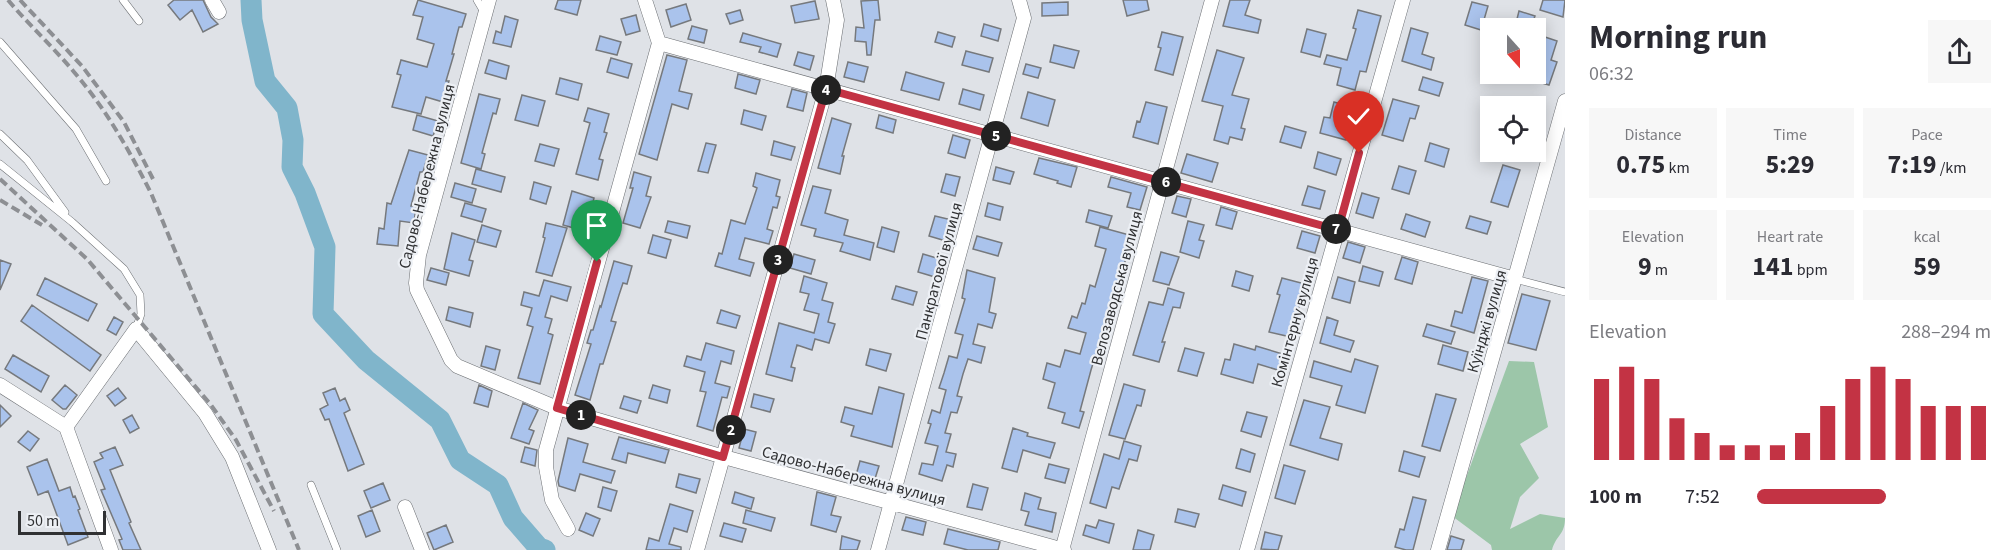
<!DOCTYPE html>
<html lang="en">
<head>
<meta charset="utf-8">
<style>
	:root { --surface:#fff; --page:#f7f7f7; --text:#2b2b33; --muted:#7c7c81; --accent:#c33344 }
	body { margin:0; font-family:"Source Sans 3",sans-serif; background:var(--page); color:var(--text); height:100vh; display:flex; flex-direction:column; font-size:22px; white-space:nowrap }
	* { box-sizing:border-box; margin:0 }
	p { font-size:20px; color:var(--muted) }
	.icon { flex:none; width:33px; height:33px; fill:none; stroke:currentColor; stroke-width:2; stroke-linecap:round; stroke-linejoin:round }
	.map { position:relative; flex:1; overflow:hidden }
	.drawer { display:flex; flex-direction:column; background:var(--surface); width:450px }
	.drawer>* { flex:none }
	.needle { width:39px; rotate:159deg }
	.buttons { position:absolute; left:1480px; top:18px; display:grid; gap:12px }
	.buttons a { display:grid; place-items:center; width:66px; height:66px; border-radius:0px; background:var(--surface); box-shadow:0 3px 15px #0003; font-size:30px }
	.scale { position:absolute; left:18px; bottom:15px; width:88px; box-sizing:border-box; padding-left:6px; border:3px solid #303133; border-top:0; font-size:16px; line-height:21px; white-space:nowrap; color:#303133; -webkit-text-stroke:4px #edf0f5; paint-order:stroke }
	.pin { position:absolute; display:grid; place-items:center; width:51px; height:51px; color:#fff; margin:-62px -26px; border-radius:50% 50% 50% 0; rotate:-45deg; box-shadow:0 0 6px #0007 }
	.pin .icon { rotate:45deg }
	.km { position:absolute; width:30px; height:30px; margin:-15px; border-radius:50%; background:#222; color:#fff; font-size:16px; line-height:30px; text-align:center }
	.round { display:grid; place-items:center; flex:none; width:63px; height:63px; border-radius:0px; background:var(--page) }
	.summary { display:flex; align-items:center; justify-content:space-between; height:102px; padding:0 24px }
	h1 { font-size:33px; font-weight:700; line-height:45px }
	.metrics { display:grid; grid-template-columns:repeat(3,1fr); gap:9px; height:102px; padding:6px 24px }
	.metrics div { display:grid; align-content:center; border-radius:0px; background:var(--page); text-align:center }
	.metrics b { font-size:26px; font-weight:700 }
	.metrics small { font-size:16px; font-weight:400 }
	.metrics p { font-size:16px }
	.chart { height:168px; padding:12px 24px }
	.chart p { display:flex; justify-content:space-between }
	.chart svg { width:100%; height:108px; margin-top:6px; stroke:var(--accent); stroke-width:6 }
	ul { padding:0 24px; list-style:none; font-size:20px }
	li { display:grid; grid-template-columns:96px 72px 1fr; align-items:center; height:45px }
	li i { height:15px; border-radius:8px; background:var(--accent) }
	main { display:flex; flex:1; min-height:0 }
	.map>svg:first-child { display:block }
	.green { fill:#9cc6a9 }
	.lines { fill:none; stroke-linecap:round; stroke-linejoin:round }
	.river { stroke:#80b5cb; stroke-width:21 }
	.building { fill:#aac3ec; stroke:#76797d; stroke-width:1.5 }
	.service-casing { stroke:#6c6f73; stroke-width:8 }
	.minor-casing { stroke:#6c6f73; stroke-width:15 }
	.service { stroke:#fff; stroke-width:7 }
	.minor { stroke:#fff; stroke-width:14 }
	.rail { stroke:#8d8f93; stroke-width:4; stroke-dasharray:9 4.5; stroke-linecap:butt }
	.route-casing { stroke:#fff; stroke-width:12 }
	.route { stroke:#c33344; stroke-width:8 }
	.labels { text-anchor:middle; stroke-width:4.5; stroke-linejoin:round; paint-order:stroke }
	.street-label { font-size:16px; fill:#303133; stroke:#edf0f5 }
</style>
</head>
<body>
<main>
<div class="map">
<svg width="1565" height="550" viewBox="0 0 1565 550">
	<rect width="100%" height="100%" fill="#dfe2e7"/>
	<!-- green -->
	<path class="green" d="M1509,361L1534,362L1548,427L1520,444L1539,478L1520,497L1510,529L1540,514L1565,518C1565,535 1556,535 1552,550H1492L1491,545L1452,516Z"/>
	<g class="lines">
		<!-- river -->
		<path class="river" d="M251,0L252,20L265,81L287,108L293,140L292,167L305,193L325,247L323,314L366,360L440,420L460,460L498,485L513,518L539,548L545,550"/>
	</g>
	<!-- building -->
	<path class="building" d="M174,0H203L211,17L218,24L203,32L192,10L180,20L168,5Z
		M418,0L466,14L462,27H459L452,54H454L446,81H449L443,102L426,97L421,114L392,107L401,75L397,74L401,60L427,67L434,44L417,39L423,17L413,15Z
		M558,0H581L577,15L555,9Z
		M878,0L880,20H875L871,55H867L866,42L855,41L856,27L864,28L861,1Z
		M1123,0H1147L1149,10L1127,16Z
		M1230,0H1250L1245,15L1261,20L1258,33L1223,26Z
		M1543,0H1565L1563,17L1540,10Z
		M815,1L819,19L795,23L791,6Z
		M1068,2V15L1042,16V3Z
		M1472,2L1488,6L1481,30L1465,25Z
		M686,4L691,20L671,27L666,10Z
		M740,10L743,20L730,24L726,14Z
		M1358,10L1381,16L1366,72L1360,71L1355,90L1337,85L1341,68L1324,64L1327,55L1347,60L1356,29L1353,28Z
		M1519,11L1535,16L1531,27L1516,23Z
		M636,15L640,31L626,35L621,19Z
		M505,16L518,20L511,47L493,43L496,31L501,33Z
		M984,24L1001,29L998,41L981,36Z
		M692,26L707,30L704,43L688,39Z
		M1411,28L1428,33L1422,54L1434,58L1431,70L1402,61Z
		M1307,29L1326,34L1320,57L1301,52Z
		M938,32L955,37L952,47L935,42Z
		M1162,32L1183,37L1173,75L1155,70L1161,48L1158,47Z
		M743,33L781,44L777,57L759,52L761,47L740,42Z
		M1536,34L1557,41L1551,60L1557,62L1549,85L1518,76V74H1536Z
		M600,36L621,42L617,55L596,50Z
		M1054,45L1079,51L1074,68L1050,62Z
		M1217,50L1244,58L1232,95L1249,99L1241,128L1245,129L1242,140L1230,137L1228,144L1214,140L1223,106L1202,101Z
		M966,51L993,58L989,72L962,65Z
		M798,52L814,56L810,70L794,65Z
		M667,55L687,60L679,91L692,94L688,109L672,104L657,160L639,154Z
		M611,58L632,64L628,78L607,72Z
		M489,60L509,66L506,79L485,73Z
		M848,62L868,67L864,82L844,77Z
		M1026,64L1041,68L1038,78L1023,74Z
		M906,72L944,83L939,100L901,90Z
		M738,74L760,80L756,94L735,88Z
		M1423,77L1443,83L1439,96L1419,90Z
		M560,78L582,84L578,100L556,94Z
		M792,89L807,93L803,111L787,107Z
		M963,89L984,95L980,110L959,104Z
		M1028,92L1055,100L1048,126L1021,118Z
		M479,94L500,99L496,114L493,113L482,153L485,154L481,169L461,163Z
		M522,95L545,101L538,126L515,120Z
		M1393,99L1419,106L1415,119L1410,118L1403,141L1382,135Z
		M1146,102L1167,107L1158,144L1133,137L1137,121L1140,122Z
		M1334,102L1354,108L1346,140L1320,133L1324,117L1330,118Z
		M588,108L609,114L604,132L607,133L599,159L603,160L598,180L576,174L590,123L584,121Z
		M744,110L766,116L762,130L741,124Z
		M417,115L438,121L433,136L413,130Z
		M879,115L896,120L893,133L876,128Z
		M832,118L851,124L842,156H844L840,174L818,168Z
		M1285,126L1306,132L1301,148L1280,142Z
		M953,135L970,140L965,158L948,153Z
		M774,141L795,147L791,160L771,155Z
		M706,143L716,145L708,173L698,171Z
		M1430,143L1449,149L1444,167L1425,161Z
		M540,144L559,149L554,166L535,161Z
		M409,150L428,155L423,172H420L411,206H416L414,223L400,221L398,246L377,244L379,228L384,229L387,203L391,204Z
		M1318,152L1341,159L1336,175L1314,168Z
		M1187,154L1218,163L1212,182L1181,173Z
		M1039,158L1077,167L1071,187L1057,183L1058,181L1034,174Z
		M1503,165L1520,170L1508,207L1491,202Z
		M1399,166L1416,171L1409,194L1392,189Z
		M996,167L1014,172L1010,184L993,180Z
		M476,169L505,177L501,192L472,184Z
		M634,172L651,177L646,196L651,197L640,228L623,223L633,188H630Z
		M756,173L780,180L776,196L780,197L777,208L773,207L767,229L773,231L769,244L745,238L739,259L754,263L750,276L715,266L719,253L722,254L731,220L745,224L757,188L753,186Z
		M946,174L960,177L955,196L941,192Z
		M1111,177L1147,187L1140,210L1127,207L1131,193L1108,187Z
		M534,182L551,187L546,204L530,199Z
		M455,183L476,189L472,203L451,197Z
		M813,186L831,190L825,213L848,220L844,235L874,243L870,260L840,251L843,243L814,236L816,229L801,225Z
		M1308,186L1325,191L1320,209L1302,205Z
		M572,191L594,198L590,214L586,213L581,230L563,225Z
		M1362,193L1379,198L1373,218L1356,213Z
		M1177,196L1191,199L1186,217L1172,213Z
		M465,203L486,209L482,222L461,216Z
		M988,203L1003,207L1000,220L985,216Z
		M1221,207L1237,212L1232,229L1216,225Z
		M1089,210L1112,216L1108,228L1086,222Z
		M1406,214L1430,222L1425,237L1401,229Z
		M935,216L952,220L946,241L929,236Z
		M1470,216L1491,222L1487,234L1466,228Z
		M668,221L690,226L687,238L665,232Z
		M1188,221L1204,225L1199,240L1204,241L1199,258L1180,252Z
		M546,223L567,228L552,276L536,272L545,238L543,237Z
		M482,225L501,231L496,247L477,242Z
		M882,227L899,232L894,252L877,247Z
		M1100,227L1133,236L1091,370L1080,411L1084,412L1079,428L1062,423L1065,413L1048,408L1055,383L1043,379L1047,363L1060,367L1065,350L1080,354L1086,333L1068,328L1072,316L1077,318L1082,303L1085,304L1090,285L1095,287L1106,249L1095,246Z
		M1302,231L1320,236L1315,253L1297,248Z
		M452,233L475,240L469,260L473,261L469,276L444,269Z
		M653,235L671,240L666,258L648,253Z
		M977,236L1002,243L998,256L973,249Z
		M1348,242L1365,247L1360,263L1343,258Z
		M1161,252L1179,257L1169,285L1153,281Z
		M794,254L815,260L811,274L790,268Z
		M923,254L940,259L935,277L918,272Z
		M1402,257L1418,262L1412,284L1395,279Z
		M0,260L11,264L0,290Z
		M614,261L632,266L627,284L623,283L619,295L611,321L616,322L603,364H600L590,400L575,395L591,344L587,343L591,330H593L600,306L601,307Z
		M1363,266L1383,272L1379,286L1359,281Z
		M431,268L449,273L446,285L427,280Z
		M967,270L995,278L989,312L996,314L992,328L978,324L973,344L985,347L981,363L968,359L963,374L957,396L962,397L957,413L951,412L945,433L951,434L946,452L956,454L953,467L947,465L942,481L919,474L922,463L933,465L938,446L925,443L931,424L928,423L932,410L940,413L946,390L939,388L944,373L949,356L957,358L963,335L955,333L965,299L962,298Z
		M1236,271L1253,276L1249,291L1232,286Z
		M804,276L827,283L822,300L833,303L828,322L835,324L829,343L815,339L812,350L797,345L791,367L795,368L792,381L766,374L779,323L814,333L819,314L804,310L809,294L800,292Z
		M1338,277L1355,282L1350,303L1332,298Z
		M1472,277L1488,281L1474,333L1451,326L1455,311L1462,313Z
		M45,278L97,304L88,321L37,295Z
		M1282,278L1305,284L1291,337L1269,332L1280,295L1277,294Z
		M544,280L571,287L567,301L551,296L545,317L552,319L548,333L553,335L540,384L518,378L533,327L527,325L532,308L521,305L524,292L539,296Z
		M896,286L917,292L913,305L892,299Z
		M1168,288L1184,293L1180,308L1173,307L1162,342H1165L1159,362L1133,355L1149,302L1163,305Z
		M1522,294L1550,301L1536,350L1508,343Z
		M32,305L101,355L90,371L21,321Z
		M449,307L473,313L470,327L446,320Z
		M721,310L740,316L736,328L717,323Z
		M114,317L123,322L116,335L107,330Z
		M1327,317L1338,321L1334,335L1354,341L1350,352L1320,343Z
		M1427,324L1455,332L1451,344L1423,336Z
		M706,343L734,351L731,364L721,361L715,383L730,387L727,398L722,397L713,431L697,426L706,392L700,391L705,372L684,366L687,356L701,360Z
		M1234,344L1255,350L1256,346L1286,355L1281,371L1258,364L1253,383L1221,374L1225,359L1230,360Z
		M1443,345L1468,352L1463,371L1438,364Z
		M486,346L500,350L495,370L481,366Z
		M1185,348L1204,353L1197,376L1178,371Z
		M870,349L891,354L886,371L866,365Z
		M13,355L49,376L41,392L5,369Z
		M1355,359L1378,366L1365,413L1336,405L1342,386L1310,377L1314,361L1351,372Z
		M1124,384L1145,390L1141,406L1137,405L1125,439L1109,435Z
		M65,385L77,395L66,409H63L52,400Z
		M479,385L492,391L488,407L474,403Z
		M653,385L670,390L667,403L649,398Z
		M879,387L904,394L892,447L851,436L854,426L841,422L845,407L872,414Z
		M118,388L126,398L115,406L107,396Z
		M335,388L340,401L345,398L350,410L344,413L364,464L348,471L329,419L325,420L320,409L328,405L323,393Z
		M754,394L774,399L770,412L751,407Z
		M1436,394L1456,399L1440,451L1422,446Z
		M624,396L641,401L637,413L620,408Z
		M1304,400L1330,407L1320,438L1342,444L1338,460L1290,445Z
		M523,403L538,410L529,429L534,431L529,444L511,438Z
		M0,405L11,416L0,427Z
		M1247,412L1267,417L1261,437L1241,431Z
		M132,415L139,428L130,433L123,420Z
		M1013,428L1028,433L1027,436L1055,443L1050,458L1023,450L1017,472L1002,468Z
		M744,429L756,432L751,451L739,448Z
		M28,431L39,439L30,451L18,442Z
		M619,437L669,450L665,463L628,453L626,463L612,459Z
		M568,438L588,444L583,462L615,471L611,483L580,474L575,491L559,486L558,481Z
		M1124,441L1141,446L1137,461L1129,459L1119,489L1112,487L1106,508L1090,503L1104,454L1119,459Z
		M115,447L123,465L110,470L131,522L129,523L141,550H123L119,540L122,539L101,490L105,489L94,462L103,458L100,453Z
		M525,447L537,450L535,466L521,462Z
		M1241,449L1255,454L1250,472L1236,468Z
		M1404,451L1425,457L1419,477L1399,471Z
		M47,459L59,491L70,487L73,497L75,496L80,509L78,510L88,537L68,545L48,491L38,495L27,467Z
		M860,461L879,466L873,485L855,479Z
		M1049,464L1069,469L1065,483L1045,478Z
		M1284,465L1305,471L1295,504L1275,498Z
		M679,474L700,479L696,493L676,487Z
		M383,483L390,500L371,508L364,491Z
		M973,484L988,488L982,510L967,507Z
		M1223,485L1246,492L1242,506L1219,499Z
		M603,487L617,491L611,511L598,507Z
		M735,492L754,498L751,509L732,503Z
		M817,492L836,497L831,515L841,517L836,532L811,525Z
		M1025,493L1041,498L1038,509L1056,513L1052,532L1025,525L1029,512L1021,510Z
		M1413,497L1426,500L1413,550H1406L1395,547L1400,529L1404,530Z
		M670,504L693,511L687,532L674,528L669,544L681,547V550H646L649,538L659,541Z
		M1178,509L1199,514L1195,527L1175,522Z
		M372,510L380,531L366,537L358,516Z
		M746,510L775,518L771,531L743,523Z
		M586,513L600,519L593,536L579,530Z
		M906,517L926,522L923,535L902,530Z
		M1099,520L1114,524L1109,543L1083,535L1086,525L1096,528Z
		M724,523L746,529L742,542L720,536Z
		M446,525L453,542L434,550L427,533Z
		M948,529L1000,542L998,550H968L944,544Z
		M1138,530L1154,535L1150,550H1133Z
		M1265,532L1282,536L1278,550L1261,549Z
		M842,536L860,541L857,550H840Z
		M1451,536L1464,540L1461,550H1447Z"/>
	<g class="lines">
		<defs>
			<path id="service" d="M123,0L139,21
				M477,0L484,12
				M0,42L76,129L106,181
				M0,134L27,160L65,212
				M0,164L72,222L124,269L140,295L141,314L136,329
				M1515,279L1565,292
				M311,485L337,550"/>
			<path id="minor" d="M212,0L219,12
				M489,0L419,255L416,283L417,290L451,360L457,366L557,408L724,457L1064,550
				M659,43L1515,279
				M0,385L66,427L111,550
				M66,427L136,329L205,413L232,457L269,550
				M405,507L422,550
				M568,529L552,500L546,467V450L659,43L645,0
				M697,550L826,89L837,20L833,0
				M878,550L1024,18L1019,0
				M1062,550L1212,0
				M1247,550L1403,0
				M1438,550L1565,101"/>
		</defs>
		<!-- service casing -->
		<use href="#service" class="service-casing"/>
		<!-- minor casing -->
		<use href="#minor" class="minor-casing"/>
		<!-- service -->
		<use href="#service" class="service"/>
		<!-- minor -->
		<use href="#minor" class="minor"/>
		<!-- rail -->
		<path class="rail" d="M8,0C29,25 53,47 74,72C106,109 129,150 151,193L299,550
			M20,0L82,66L124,122L153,179
			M0,179L87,259L211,405L236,440L274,511
			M0,200L42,225"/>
	</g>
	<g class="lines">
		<defs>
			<path id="route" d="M597,262L557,408L723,457L826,89L1338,230L1359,153"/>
		</defs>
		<!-- route casing -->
		<use href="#route" class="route-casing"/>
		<!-- route -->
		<use href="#route" class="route"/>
	</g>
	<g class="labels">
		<!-- street labels -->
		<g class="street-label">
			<text transform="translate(426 176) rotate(-76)" y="6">Садово-Набережна вулиця</text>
			<text transform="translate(938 271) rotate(-75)" y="6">Панкратової вулиця</text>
			<text transform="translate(1116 288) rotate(-75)" y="6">Велозаводська вулиця</text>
			<text transform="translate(1486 321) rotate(-74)" y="6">Куїнджі вулиця</text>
			<text transform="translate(1294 322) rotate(-74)" y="6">Комінтерну вулиця</text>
			<text transform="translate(854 475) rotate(15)" y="6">Садово-Набережна вулиця</text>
		</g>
	</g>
</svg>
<div class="buttons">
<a><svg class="needle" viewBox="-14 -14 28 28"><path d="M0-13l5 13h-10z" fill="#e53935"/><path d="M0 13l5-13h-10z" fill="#7c7c81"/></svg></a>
<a><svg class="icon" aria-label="locate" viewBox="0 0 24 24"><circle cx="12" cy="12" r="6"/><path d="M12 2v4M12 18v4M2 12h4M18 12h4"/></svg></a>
</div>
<div class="scale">50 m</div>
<div class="pin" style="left:597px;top:262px;background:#1e9e55"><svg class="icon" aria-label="arrive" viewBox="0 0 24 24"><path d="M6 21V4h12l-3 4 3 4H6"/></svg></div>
<div class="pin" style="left:1359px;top:153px;background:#d93025"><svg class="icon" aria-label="check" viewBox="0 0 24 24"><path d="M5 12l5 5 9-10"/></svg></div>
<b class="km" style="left:581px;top:415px">1</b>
<b class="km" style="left:731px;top:430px">2</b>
<b class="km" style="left:778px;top:260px">3</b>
<b class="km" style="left:826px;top:90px">4</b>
<b class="km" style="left:996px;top:136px">5</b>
<b class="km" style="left:1166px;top:182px">6</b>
<b class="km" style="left:1336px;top:229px">7</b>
</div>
<section class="drawer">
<div class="summary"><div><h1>Morning run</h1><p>06:32</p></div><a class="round"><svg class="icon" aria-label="share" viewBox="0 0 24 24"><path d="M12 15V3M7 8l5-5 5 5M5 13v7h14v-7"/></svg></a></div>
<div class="metrics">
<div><p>Distance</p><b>0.75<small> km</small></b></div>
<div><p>Time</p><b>5:29</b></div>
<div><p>Pace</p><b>7:19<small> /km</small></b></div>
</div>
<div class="metrics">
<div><p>Elevation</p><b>9<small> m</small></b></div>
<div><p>Heart rate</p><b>141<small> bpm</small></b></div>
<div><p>kcal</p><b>59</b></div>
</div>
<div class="chart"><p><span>Elevation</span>288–294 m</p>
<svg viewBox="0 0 160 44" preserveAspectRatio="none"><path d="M5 44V11M15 44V6M25 44V11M35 44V27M45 44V33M55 44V38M65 44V38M75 44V38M85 44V33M95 44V22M105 44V11M115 44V6M125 44V11M135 44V22M145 44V22M155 44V22"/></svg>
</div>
<ul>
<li><b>100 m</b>7:52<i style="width:55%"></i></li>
</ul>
</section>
</main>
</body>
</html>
